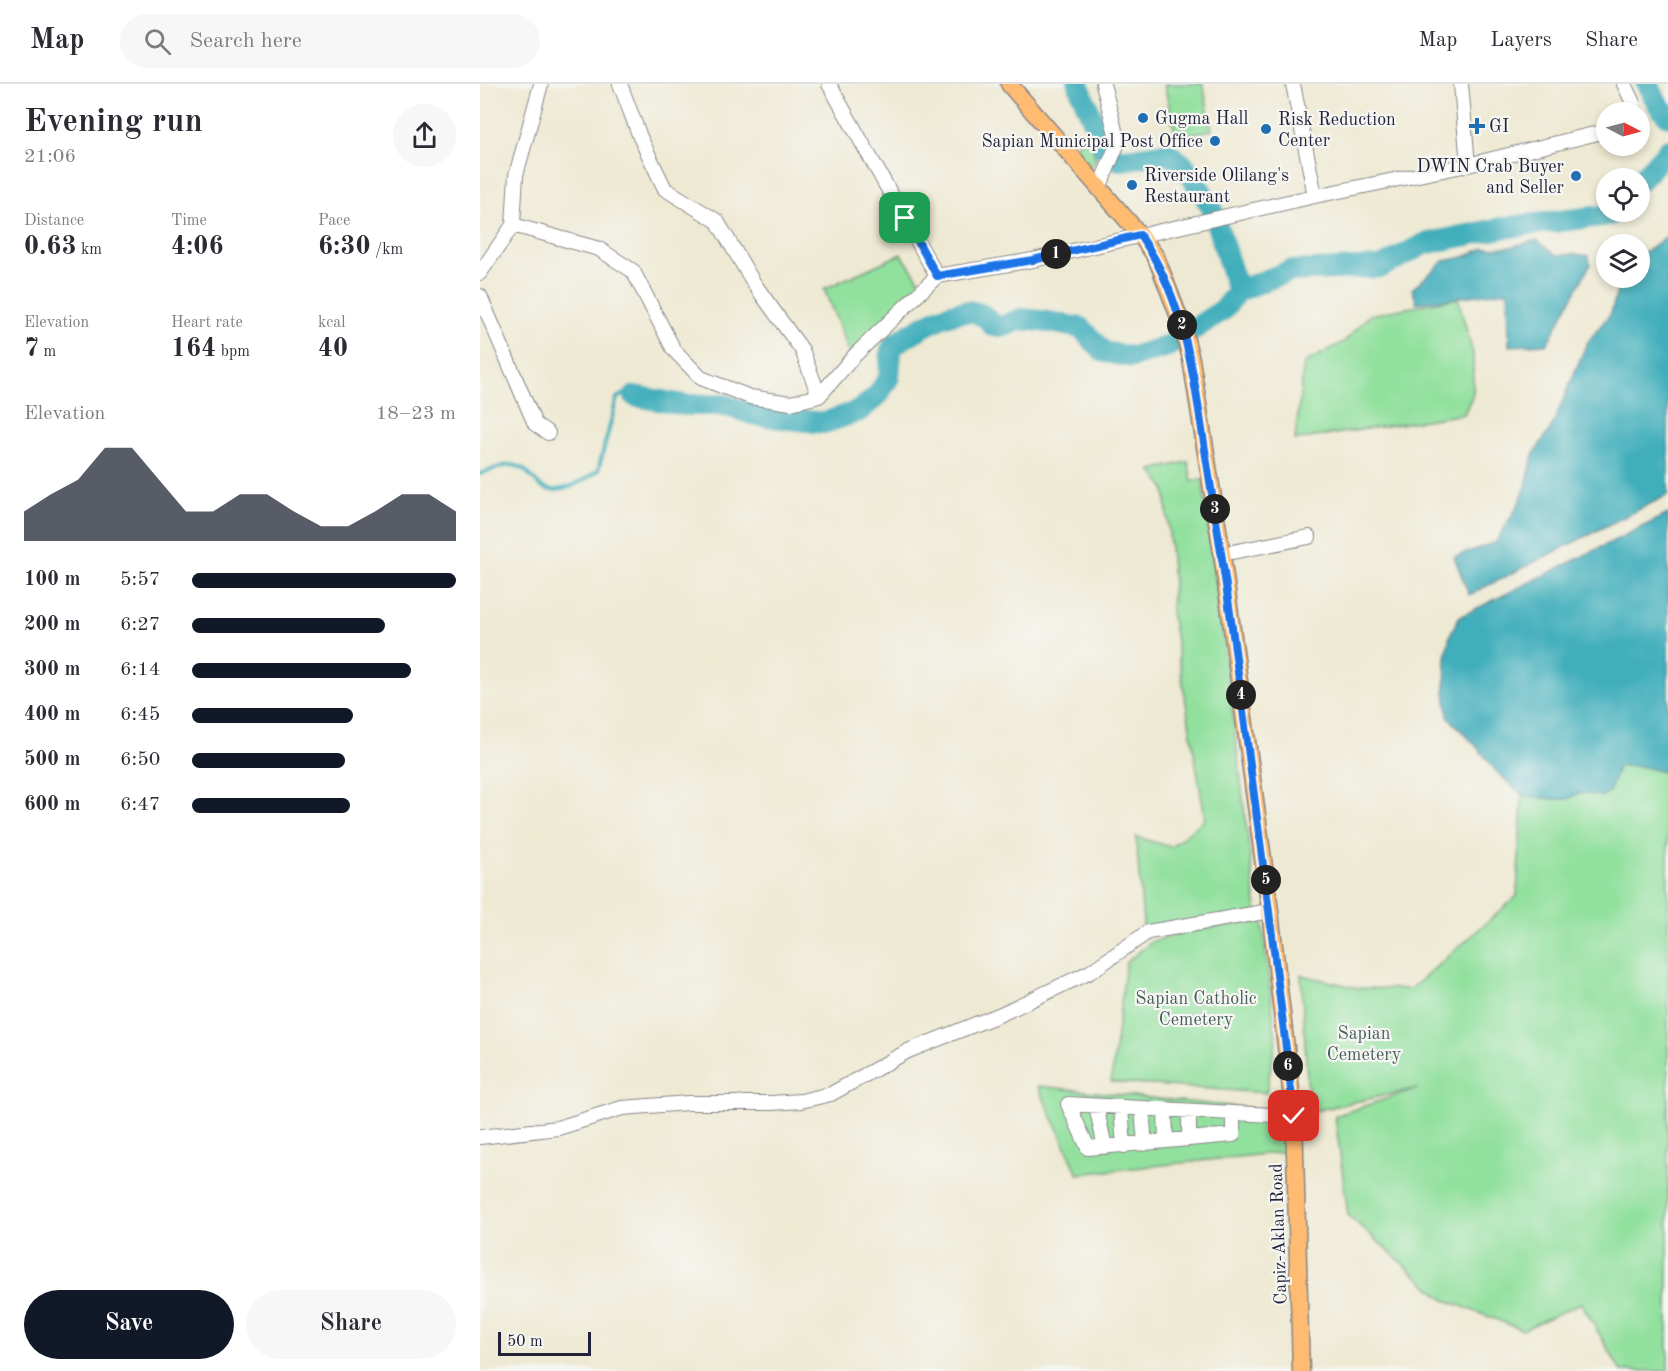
<!DOCTYPE html>
<html lang="en">
<head>
<meta charset="utf-8">
<style>
	:root { --surface:#fff; --page:#f7f7f7; --text:#2b2b33; --muted:#7c7c81; --line:#e1e1e2; --accent:#111827 }
	body { margin:0; font-family:"Old Standard TT",serif; background:var(--page); color:var(--text); height:100vh; display:flex; flex-direction:column; font-size:22px; white-space:nowrap }
	* { box-sizing:border-box; margin:0 }
	p { font-size:20px; color:var(--muted) }
	.icon { flex:none; width:33px; height:33px; fill:none; stroke:currentColor; stroke-width:2; stroke-linecap:round; stroke-linejoin:round }
	.map { position:relative; flex:1; overflow:hidden }
	.side { display:flex; flex-direction:column; background:var(--surface); width:480px }
	.side>* { flex:none }
	.needle { width:39px; rotate:96deg }
	.controls { position:absolute; left:1116px; top:18px; display:grid; gap:12px }
	.controls a { display:grid; place-items:center; width:54px; height:54px; border-radius:50%; background:var(--surface); box-shadow:0 3px 9px #0003; font-size:30px }
	.scale { position:absolute; left:18px; bottom:15px; width:93px; box-sizing:border-box; padding-left:6px; border:3px solid #22223b; border-top:0; font-size:16px; line-height:21px; white-space:nowrap; color:#22223b; -webkit-text-stroke:4px #f6f6f2; paint-order:stroke }
	.pin { position:absolute; display:grid; place-items:center; width:51px; height:51px; color:#fff; margin:-26px; border-radius:12px; box-shadow:0 3px 9px #0006 }
	.km { position:absolute; width:30px; height:30px; margin:-15px; border-radius:50%; background:#222; color:#fff; font-size:16px; line-height:30px; text-align:center }
	.round { display:grid; place-items:center; flex:none; width:63px; height:63px; border-radius:32px; background:var(--page) }
	.headline { display:flex; align-items:center; justify-content:space-between; height:102px; padding:0 24px }
	h1 { font-size:33px; font-weight:700; line-height:45px }
	.metrics { display:grid; grid-template-columns:repeat(3,1fr); gap:9px; height:102px; padding:6px 24px }
	.metrics div { display:grid; align-content:center }
	.metrics b { font-size:26px; font-weight:700 }
	.metrics small { font-size:16px; font-weight:400 }
	.metrics p { font-size:16px }
	.chart { height:168px; padding:12px 24px }
	.chart p { display:flex; justify-content:space-between }
	.chart svg { width:100%; height:108px; margin-top:6px; fill:var(--accent); opacity:.7 }
	.cta { display:flex; gap:12px; margin-top:auto; padding:12px 24px }
	.cta a { flex:1; height:69px; border-radius:36px; background:var(--accent); color:#fff; font-size:24px; font-weight:700; line-height:69px; text-align:center }
	.cta a+a { background:var(--page); color:var(--text) }
	ul { padding:0 24px; list-style:none; font-size:20px }
	li { display:grid; grid-template-columns:96px 72px 1fr; align-items:center; height:45px }
	li i { height:15px; border-radius:8px; background:var(--accent) }
	header { display:flex; align-items:center; gap:36px; box-sizing:border-box; height:84px; padding:0 30px; background:var(--surface); border-bottom:2px solid var(--line) }
	header strong { font-size:28px }
	nav { display:flex; gap:33px; margin-inline-start:auto; font-size:21px }
	.search { width:420px; height:54px; background:var(--page); display:flex; align-items:center; gap:15px; box-sizing:border-box; padding:0 21px; border-radius:33px; color:var(--muted); font-size:22px }
	main { display:flex; flex:1; min-height:0 }
	.map>svg:first-child { display:block }
	.green { fill:#92e09e; stroke:#5a816c; stroke-width:1.5 }
	.water { fill:#3faebb; stroke:#30687b; stroke-width:1.5 }
	.lines { fill:none; stroke-linecap:round; stroke-linejoin:round }
	.stream { stroke:#3faebb; stroke-width:4 }
	.river { stroke:#3faebb; stroke-width:22 }
	.minor-casing { stroke:#888686; stroke-width:16 }
	.major-casing { stroke:#888686; stroke-width:19 }
	.minor { stroke:#fff; stroke-width:14 }
	.major { stroke:#ffbb71; stroke-width:16 }
	.route-casing { stroke:#fff; stroke-width:12 }
	.route { stroke:#1a73e8; stroke-width:8 }
	.poi-dot { fill:#1f6fb2; stroke:#f6f6f2; stroke-width:2 }
	.labels { text-anchor:middle; stroke-width:4.5; stroke-linejoin:round; paint-order:stroke }
	.poi-label { font-size:18px; fill:#22223b; stroke:#f6f6f2; text-anchor:start }
	.park-label { font-size:18px; fill:#445b59; stroke:#f6f6f2 }
	.street-label { font-size:18px; fill:#22223b; stroke:#f6f6f2 }
</style>
</head>
<body>
<header>
<strong>Map</strong>
<div class="search"><svg class="icon" aria-label="search" viewBox="0 0 24 24"><circle cx="10" cy="10" r="6"/><path d="M15 15l6 6"/></svg>Search here</div>
<nav><a>Map</a><a>Layers</a><a>Share</a></nav>
</header>
<main>
<section class="side">
<div class="headline"><div><h1>Evening run</h1><p>21:06</p></div><a class="round"><svg class="icon" aria-label="share" viewBox="0 0 24 24"><path d="M12 15V3M7 8l5-5 5 5M5 13v7h14v-7"/></svg></a></div>
<div class="metrics">
<div><p>Distance</p><b>0.63<small> km</small></b></div>
<div><p>Time</p><b>4:06</b></div>
<div><p>Pace</p><b>6:30<small> /km</small></b></div>
</div>
<div class="metrics">
<div><p>Elevation</p><b>7<small> m</small></b></div>
<div><p>Heart rate</p><b>164<small> bpm</small></b></div>
<div><p>kcal</p><b>40</b></div>
</div>
<div class="chart"><p><span>Elevation</span>18–23 m</p>
<svg viewBox="0 0 160 44" preserveAspectRatio="none"><path d="M0 44V32L10 25L20 19L30 6L40 6L50 19L60 32L70 32L80 25L90 25L100 32L110 38L120 38L130 32L140 25L150 25L160 32V44z"/></svg>
</div>
<ul>
<li><b>100 m</b>5:57<i style="width:100%"></i></li>
<li><b>200 m</b>6:27<i style="width:73%"></i></li>
<li><b>300 m</b>6:14<i style="width:83%"></i></li>
<li><b>400 m</b>6:45<i style="width:61%"></i></li>
<li><b>500 m</b>6:50<i style="width:58%"></i></li>
<li><b>600 m</b>6:47<i style="width:60%"></i></li>
</ul>
<div class="cta"><a>Save</a><a>Share</a></div>
</section>
<div class="map">
<svg width="1188" height="1287" viewBox="0 0 1188 1287">
	<rect width="100%" height="100%" fill="#f6f6f2"/>
	<filter id="ink" filterUnits="userSpaceOnUse"><feTurbulence type="fractalNoise" baseFrequency=".0167" numOctaves="2"/><feDisplacementMap in="SourceGraphic" scale="12" xChannelSelector="R" yChannelSelector="G"/><feConvolveMatrix kernelMatrix="1 2 1 2 8 2 1 2 1" color-interpolation-filters="sRGB"/></filter>
	<filter id="wash" filterUnits="userSpaceOnUse"><feTurbulence type="fractalNoise" baseFrequency=".008" numOctaves="4" result="noise"/><feDisplacementMap in="SourceGraphic" scale="24" xChannelSelector="R" yChannelSelector="G"/><feGaussianBlur stdDeviation="1.35" result="paint"/><feColorMatrix in="noise" values="0 0 0 0 0 0 0 0 0 0 0 0 0 0 0 0 0 1.4 0 .05"/><feComposite in="paint" operator="in"/></filter>
	<g filter="url(#wash)">
		<rect width="100%" height="100%" fill="#eee9d2"/>
		<!-- green -->
		<path class="green" d="M684,0H723L732,46L696,53Z
			M608,50L616,77L607,84L590,67Z
			M421,170L448,208L373,277L344,205Z
			M978,214L993,270V310L984,330L815,356L824,279L864,258L890,231Z
			M708,378L712,397L722,395L744,559L777,829L664,850L656,753L691,763L725,735L691,527L693,497L685,405L671,386Z
			M1138,682H1161L1188,689V1287H1141L1101,1219L1043,1246L963,1215L868,1131L855,1032L938,1004L829,1028L821,891L878,904L931,905L1037,812L1042,711L1073,715H1087L1100,709L1122,712L1130,707Z
			M782,835L796,957L786,1009L631,998L646,878L673,857L708,848Z
			M558,1002L813,1029L814,1067L598,1090Z"/>
		<!-- water -->
		<path class="water" d="M1188,151V411L989,511L974,473L1016,458L1039,419L1046,402L1053,371L1072,342L1107,259L1131,229L1140,196L1142,194H1160V172Z
			M1057,156L1075,171L1095,170L1109,172L1110,181L1067,260L1029,262L1028,207L937,219L932,205L964,177L984,173L1004,164L1030,163Z
			M1188,430V689L1161,682H1138L1130,707L1122,712L1100,709L1087,715H1073L1042,711L1016,687L997,663L968,633L965,608L966,569L970,551L979,533Z"/>
		<g class="lines">
			<!-- stream -->
			<path class="stream" d="M0,390C9,387 23,380 32,381C44,382 50,392 58,400C74,416 103,397 118,387L137,314L144,310L155,312"/>
			<!-- river -->
			<path class="river" d="M598,0L625,66L640,76L688,69L704,81L731,122L758,207
				M1167,0L1179,22L1188,32
				M1160,97L1188,66
				M155,312L204,321H244L276,331L344,339L379,327L398,311L409,293L411,266L415,260C438,245 493,207 513,242H524L541,235L569,238L601,244L624,268L652,273L688,262L743,226L758,207L810,187L901,183L944,160L1022,144L1130,131L1133,128"/>
		</g>
	</g>
	<g filter="url(#ink)">
		<g class="lines">
			<defs>
				<path id="minor" d="M140,0L160,53L185,105L237,137L275,201L322,266L339,312
					M349,0L457,192
					M813,0L835,112
					M981,0L988,81
					M1144,0L1153,19L1152,28
					M619,104L637,61L636,50L623,0
					M33,141L36,91L61,0
					M0,189L33,141L119,165L153,187L194,266L221,294L270,313L311,319L339,312L375,271L457,192L553,176L835,112L988,81L1126,47
					M0,212L55,340L68,349
					M742,470L829,453
					M616,1022L625,1063
					M641,1024L644,1062
					M662,1025L665,1060
					M685,1026L686,1057
					M709,1027V1055
					M753,1029L588,1020L608,1064L753,1051V1029L814,1032
					M0,1053L78,1044L142,1024L208,1019H291L321,1017L351,1010L428,967L521,930L610,888L668,848L790,827"/>
				<path id="major" d="M529,0L660,151L676,173L702,241L711,275L742,470L790,827L814,1032L821,1287"/>
			</defs>
			<!-- minor casing -->
			<use href="#minor" class="minor-casing"/>
			<!-- major casing -->
			<use href="#major" class="major-casing"/>
			<!-- minor -->
			<use href="#minor" class="minor"/>
			<!-- major -->
			<use href="#major" class="major"/>
		</g>
	</g>
	<g class="lines" filter="url(#ink)">
		<defs>
			<path id="route" d="M425,134L457,192L553,176L660,151C704,214 714,291 725,366C734,423 743,479 751,536C773,702 795,867 814,1032"/>
		</defs>
		<!-- route casing -->
		<use href="#route" class="route-casing"/>
		<!-- route -->
		<use href="#route" class="route"/>
	</g>
	<!-- markers -->
	<g class="poi-dot">
		<circle cx="663" cy="34" r="6"/>
		<path d="M994 33h6v6h6v6h-6v6h-6v-6h-6v-6h6z"/>
		<circle cx="786" cy="45" r="6"/>
		<circle cx="735" cy="57" r="6"/>
		<circle cx="1096" cy="92" r="6"/>
		<circle cx="652" cy="101" r="6"/>
	</g>
	<g class="labels">
		<!-- poi labels -->
		<g class="poi-label">
			<text x="675" y="40">Gugma Hall</text>
			<text x="798" y="41">Risk Reduction<tspan x="798" dy="21">Center</tspan></text>
			<text x="1009" y="48">GI</text>
			<text x="723" y="63" text-anchor="end">Sapian Municipal Post Office</text>
			<text x="1084" y="88" text-anchor="end">DWIN Crab Buyer<tspan x="1084" dy="21">and Seller</tspan></text>
			<text x="664" y="97">Riverside Olilang's<tspan x="664" dy="21">Restaurant</tspan></text>
		</g>
		<!-- park labels -->
		<g class="park-label">
			<text x="716" y="920">Sapian Catholic<tspan x="716" dy="21">Cemetery</tspan></text>
			<text x="884" y="955">Sapian<tspan x="884" dy="21">Cemetery</tspan></text>
		</g>
		<!-- street labels -->
		<g class="street-label">
			<text transform="translate(798 1150) rotate(-92)" y="6">Capiz-Aklan Road</text>
		</g>
	</g>
</svg>
<div class="controls">
<a><svg class="needle" viewBox="-14 -14 28 28"><path d="M0-13l5 13h-10z" fill="#e53935"/><path d="M0 13l5-13h-10z" fill="#7c7c81"/></svg></a>
<a><svg class="icon" aria-label="locate" viewBox="0 0 24 24"><circle cx="12" cy="12" r="6"/><path d="M12 2v4M12 18v4M2 12h4M18 12h4"/></svg></a>
<a><svg class="icon" aria-label="layers" viewBox="0 0 24 24"><path d="M12 4l9 5-9 5-9-5zM3 14l9 5 9-5"/></svg></a>
</div>
<div class="scale">50 m</div>
<div class="pin" style="left:425px;top:134px;background:#1e9e55"><svg class="icon" aria-label="arrive" viewBox="0 0 24 24"><path d="M6 21V4h12l-3 4 3 4H6"/></svg></div>
<div class="pin" style="left:814px;top:1032px;background:#d93025"><svg class="icon" aria-label="check" viewBox="0 0 24 24"><path d="M5 12l5 5 9-10"/></svg></div>
<b class="km" style="left:576px;top:170px">1</b>
<b class="km" style="left:702px;top:241px">2</b>
<b class="km" style="left:735px;top:425px">3</b>
<b class="km" style="left:761px;top:611px">4</b>
<b class="km" style="left:786px;top:796px">5</b>
<b class="km" style="left:808px;top:982px">6</b>
</div>
</main>
</body>
</html>
